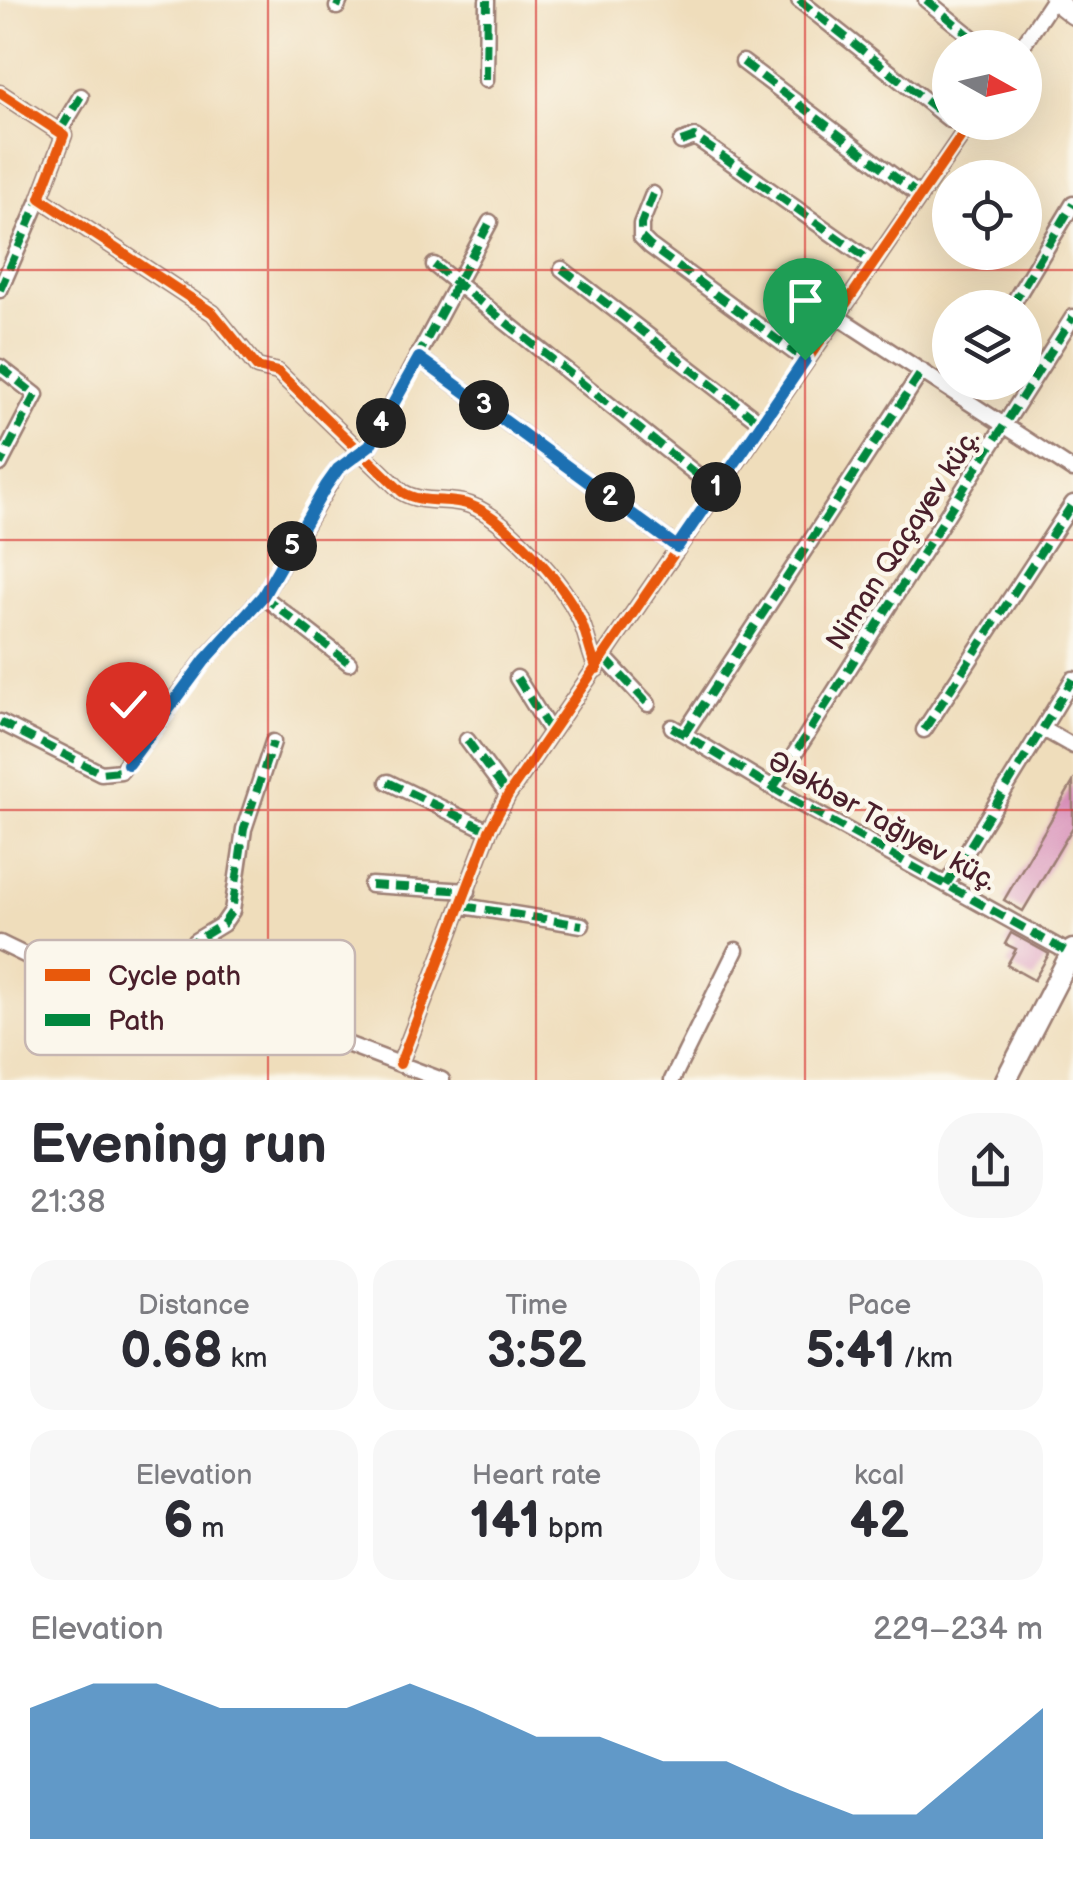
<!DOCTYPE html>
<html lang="en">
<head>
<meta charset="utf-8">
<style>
	:root { --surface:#fff; --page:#f7f7f7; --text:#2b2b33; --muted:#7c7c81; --accent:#1f6fb2 }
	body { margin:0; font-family:"Balsamiq Sans",sans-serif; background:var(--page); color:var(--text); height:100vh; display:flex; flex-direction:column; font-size:38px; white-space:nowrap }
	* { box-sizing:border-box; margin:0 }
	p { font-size:32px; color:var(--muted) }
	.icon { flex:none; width:55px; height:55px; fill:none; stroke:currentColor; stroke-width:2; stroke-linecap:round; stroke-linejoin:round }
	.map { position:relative; height:1080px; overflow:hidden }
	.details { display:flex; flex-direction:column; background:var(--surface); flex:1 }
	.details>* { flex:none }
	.needle { width:65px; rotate:98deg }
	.tools { position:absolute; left:932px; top:30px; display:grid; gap:20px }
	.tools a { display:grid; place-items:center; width:110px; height:110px; border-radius:50%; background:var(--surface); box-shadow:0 10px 40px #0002; font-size:50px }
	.pin { position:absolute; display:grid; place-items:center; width:85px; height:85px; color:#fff; margin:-102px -42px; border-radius:50% 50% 50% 0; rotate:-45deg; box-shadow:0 0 10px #0007 }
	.pin .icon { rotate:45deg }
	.km { position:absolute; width:50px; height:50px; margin:-25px; border-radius:50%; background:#222; color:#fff; font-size:28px; line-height:50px; text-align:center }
	.round { display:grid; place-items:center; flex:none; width:105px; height:105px; border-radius:40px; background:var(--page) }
	.head { display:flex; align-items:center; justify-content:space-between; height:170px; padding:0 30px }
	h1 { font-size:55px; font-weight:700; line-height:75px }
	.figures { display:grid; grid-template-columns:repeat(3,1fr); gap:15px; height:170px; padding:10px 30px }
	.figures div { display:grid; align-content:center; border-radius:25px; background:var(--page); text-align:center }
	.figures b { font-size:50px; font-weight:700 }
	.figures small { font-size:28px; font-weight:400 }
	.figures p { font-size:28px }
	.chart { height:280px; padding:20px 30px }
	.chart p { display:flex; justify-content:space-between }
	.chart svg { width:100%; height:180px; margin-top:10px; fill:var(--accent); opacity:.7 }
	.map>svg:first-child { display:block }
	.building { fill:#d78eb8 }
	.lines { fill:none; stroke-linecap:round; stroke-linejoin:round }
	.minor-casing { stroke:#9c7e73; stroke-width:19 }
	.major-casing { stroke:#9c7e73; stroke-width:22 }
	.highway-casing { stroke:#9c7e73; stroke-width:25 }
	.minor { stroke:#fff; stroke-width:14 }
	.major { stroke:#fff; stroke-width:18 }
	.highway { stroke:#fff; stroke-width:20 }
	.quiet { stroke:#00873e; stroke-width:8; stroke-dasharray:15 8; stroke-linecap:butt }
	.cycleway-casing { stroke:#fbf7ec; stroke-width:16 }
	.cycleway { stroke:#e8590c; stroke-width:10 }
	.route-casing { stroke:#fff; stroke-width:20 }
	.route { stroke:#1f6fb2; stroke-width:12 }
	.grid { fill:none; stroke:#d62828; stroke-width:2.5; stroke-opacity:0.55 }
	.labels { text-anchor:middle; stroke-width:9; stroke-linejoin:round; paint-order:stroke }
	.street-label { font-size:28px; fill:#4a1f2b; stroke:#fbf7ec }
	.key { fill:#fbf7ec; stroke:#c6b6b2; stroke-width:2.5 }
	.key-label { font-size:28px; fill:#4a1f2b }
</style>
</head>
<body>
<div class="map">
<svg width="1073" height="1080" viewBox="0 0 1073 1080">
	<rect width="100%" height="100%" fill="#fbf7ec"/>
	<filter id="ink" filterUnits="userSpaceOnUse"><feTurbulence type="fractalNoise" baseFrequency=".01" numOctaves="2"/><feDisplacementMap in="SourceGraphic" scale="20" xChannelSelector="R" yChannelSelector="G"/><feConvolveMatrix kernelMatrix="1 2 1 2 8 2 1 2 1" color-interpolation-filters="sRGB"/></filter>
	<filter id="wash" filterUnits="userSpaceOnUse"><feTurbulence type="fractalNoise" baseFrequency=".0048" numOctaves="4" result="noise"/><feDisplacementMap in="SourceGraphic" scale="40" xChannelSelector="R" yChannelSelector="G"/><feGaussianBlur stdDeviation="2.25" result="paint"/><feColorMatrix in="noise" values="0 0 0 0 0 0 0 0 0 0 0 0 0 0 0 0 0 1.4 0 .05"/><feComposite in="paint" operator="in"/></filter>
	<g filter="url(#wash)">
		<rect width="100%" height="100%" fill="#efddbb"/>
		<g id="blocks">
			<!-- building -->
			<path class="building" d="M1073,782V827L1023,911L1004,900Z
				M1011,933L1049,954L1034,980L1007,965L1016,949L1005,944Z"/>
		</g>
	</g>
	<g filter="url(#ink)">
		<use href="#blocks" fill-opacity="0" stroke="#9c7e73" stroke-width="2.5"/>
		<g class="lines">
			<defs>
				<path id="minor" d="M799,0L950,120
					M926,0L985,48
					M337,7L340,0
					M1021,48L1053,0
					M743,62L919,195
					M486,80L487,0
					M0,93L64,135L40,198L213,313L257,367L278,372L402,492C423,505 448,497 470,505C506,518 563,583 579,617C587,633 589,652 597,669
					M61,129L81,96
					M681,142L695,137L872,262
					M653,194L641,224V237L650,246L805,360
					M434,265L715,489
					M562,269L761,423
					M0,290L40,198
					M1012,305L1073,204
					M835,315L1073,470
					M419,358L677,547
					M0,367L36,395L0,464
					M263,596L349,663
					M605,658L648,704
					M517,678L551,732
					M0,722L101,773L121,771L205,659L263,596L338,469L370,445L490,222
					M672,727L793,800L1071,954
					M1043,729L1073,746
					M924,730L1073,503
					M684,734L922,371
					M467,740L508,795
					M388,782L489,831
					M773,788L1073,317
					M371,885L468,891
					M946,885L1073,679
					M463,906L582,925
					M0,943L62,973L149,979L217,995L442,1080
					M146,1034L174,1038C195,1009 190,975 195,941L223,924L232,911L244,829L273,742
					M400,1064L489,831L508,795L971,122
					M672,1080L736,950"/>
				<path id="major" d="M1054,0L1073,15"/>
				<path id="highway" d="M1006,1080L1073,950"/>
			</defs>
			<!-- minor casing -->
			<use href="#minor" class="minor-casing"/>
			<!-- major casing -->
			<use href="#major" class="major-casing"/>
			<!-- highway casing -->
			<use href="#highway" class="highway-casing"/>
			<!-- minor -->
			<use href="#minor" class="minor"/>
			<!-- major -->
			<use href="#major" class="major"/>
			<!-- highway -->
			<use href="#highway" class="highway"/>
			<!-- quiet -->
			<path class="quiet" d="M799,0L950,120
				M926,0L985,48
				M337,7L340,0
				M743,62L919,195
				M486,80L487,0
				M61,129L81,96
				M681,142L695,137L872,262
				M653,194L641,224V237L650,246L805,360
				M434,265L715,489
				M562,269L761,423
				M0,290L40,198
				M1012,305L1073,204
				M419,358L677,547
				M0,367L36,395L0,464
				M263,596L349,663
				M605,658L648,704
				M517,678L551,732
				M0,722L101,773L121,771L205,659L263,596L338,469L370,445L490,222
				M672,727L793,800L1071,954
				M924,730L1073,503
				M684,734L922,371
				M467,740L508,795
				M388,782L489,831
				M773,788L1073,317
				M371,885L468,891
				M946,885L1073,679
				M463,906L582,925
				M146,1034L174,1038C195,1009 190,975 195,941L223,924L232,911L244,829L273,742"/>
			<defs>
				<path id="cycleway" d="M0,93L64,135L40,198L213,313L257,367L278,372L402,492C423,505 448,497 470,505C506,518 563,583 579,617C587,633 589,652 597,669
					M400,1064L489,831L508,795L971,122"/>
			</defs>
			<!-- cycleway casing -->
			<use href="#cycleway" class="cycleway-casing"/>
			<!-- cycleway -->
			<use href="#cycleway" class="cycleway"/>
		</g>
	</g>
	<g class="lines" filter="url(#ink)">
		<defs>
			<path id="route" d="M128,764L205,660L263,596L326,486L338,469L370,445L419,358L677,547L805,360"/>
		</defs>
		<!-- route casing -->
		<use href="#route" class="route-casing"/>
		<!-- route -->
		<use href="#route" class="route"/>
	</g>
	<!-- grid -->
	<path class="grid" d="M268,0V1080M536,0V1080M805,0V1080M0,270H1073M0,540H1073M0,810H1073"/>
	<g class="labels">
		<!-- street labels -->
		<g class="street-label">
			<text transform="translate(902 539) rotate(-57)" y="10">Niman Qaçayev küç.</text>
			<text transform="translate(883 820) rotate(29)" y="10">Ələkbər Tağıyev küç.</text>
		</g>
	</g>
	<!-- legend -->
	<rect x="25" y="940" width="330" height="115" rx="15" class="key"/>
	<rect x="45" y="969" width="45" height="12" fill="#e8590c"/>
	<rect x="45" y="1014" width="45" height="12" fill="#00873e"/>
	<g class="key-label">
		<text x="108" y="985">Cycle path</text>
		<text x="108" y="1030">Path</text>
	</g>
</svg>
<div class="tools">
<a><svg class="needle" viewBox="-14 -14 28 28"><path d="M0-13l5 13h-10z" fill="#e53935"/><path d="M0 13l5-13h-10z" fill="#7c7c81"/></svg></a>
<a><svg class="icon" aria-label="locate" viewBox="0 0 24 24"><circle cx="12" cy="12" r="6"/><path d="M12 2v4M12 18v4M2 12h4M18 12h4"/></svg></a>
<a><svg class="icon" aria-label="layers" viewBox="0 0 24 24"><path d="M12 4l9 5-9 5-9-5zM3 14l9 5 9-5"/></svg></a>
</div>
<div class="pin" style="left:805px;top:360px;background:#1e9e55"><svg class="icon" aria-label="arrive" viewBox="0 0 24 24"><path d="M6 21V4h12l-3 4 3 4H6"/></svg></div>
<div class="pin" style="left:128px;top:764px;background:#d93025"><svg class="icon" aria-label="check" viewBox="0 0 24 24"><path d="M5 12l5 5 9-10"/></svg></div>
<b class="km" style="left:716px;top:487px">1</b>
<b class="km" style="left:610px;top:497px">2</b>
<b class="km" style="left:484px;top:405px">3</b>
<b class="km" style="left:381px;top:423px">4</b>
<b class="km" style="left:292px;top:546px">5</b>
</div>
<section class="details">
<div class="head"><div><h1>Evening run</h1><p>21:38</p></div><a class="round"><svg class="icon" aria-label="share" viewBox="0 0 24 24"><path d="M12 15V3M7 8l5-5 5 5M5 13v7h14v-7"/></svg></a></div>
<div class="figures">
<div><p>Distance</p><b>0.68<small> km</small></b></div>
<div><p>Time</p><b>3:52</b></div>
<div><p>Pace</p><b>5:41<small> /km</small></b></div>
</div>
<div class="figures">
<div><p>Elevation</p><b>6<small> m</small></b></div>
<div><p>Heart rate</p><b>141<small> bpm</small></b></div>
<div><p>kcal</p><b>42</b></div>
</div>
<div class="chart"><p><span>Elevation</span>229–234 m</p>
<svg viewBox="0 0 160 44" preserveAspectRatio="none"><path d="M0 44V12L10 6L20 6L30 12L40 12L50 12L60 6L70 12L80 19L90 19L100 25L110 25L120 32L130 38L140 38L150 25L160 12V44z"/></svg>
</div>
</section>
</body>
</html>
